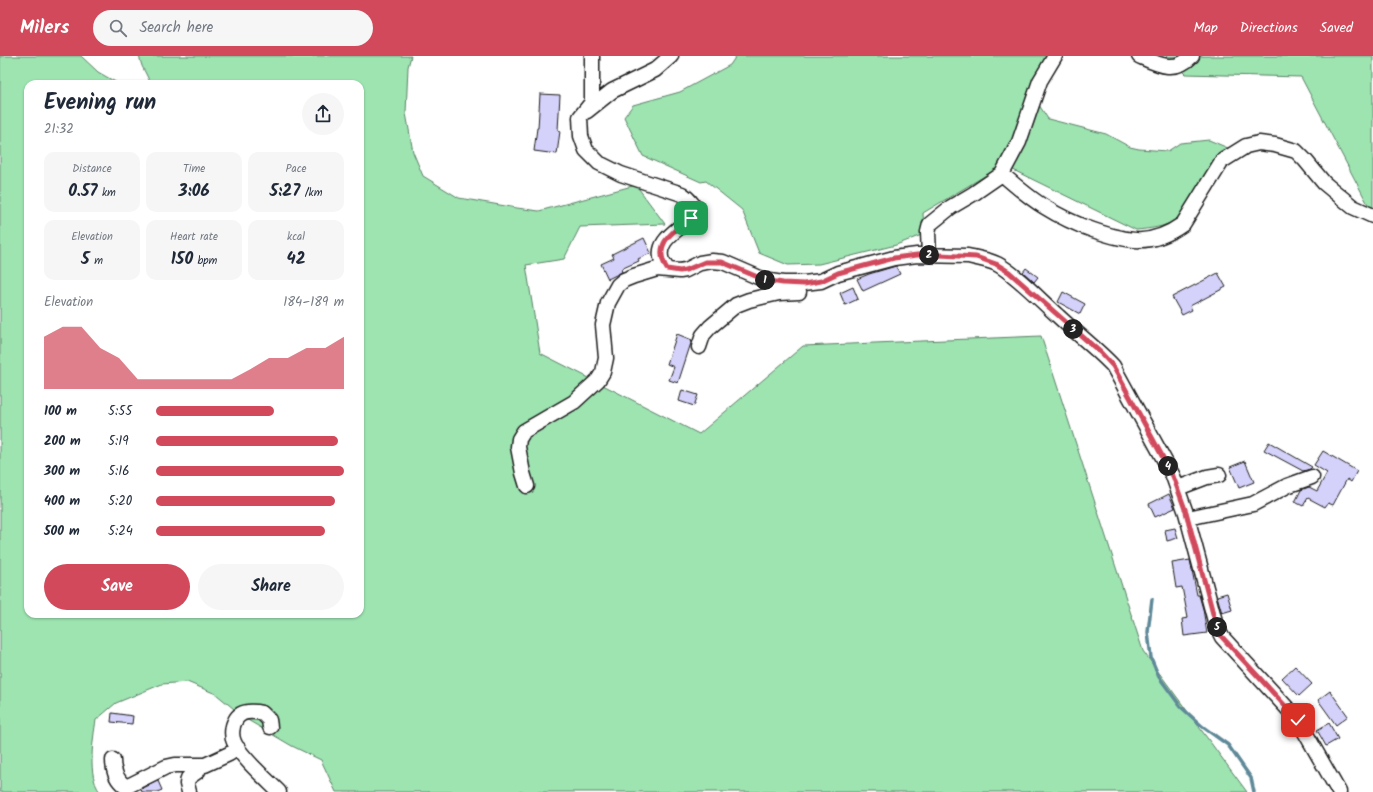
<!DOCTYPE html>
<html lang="en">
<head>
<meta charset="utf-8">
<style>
	:root { --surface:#fff; --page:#f6f6f7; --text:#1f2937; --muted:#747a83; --accent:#d1495b }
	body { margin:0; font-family:Kalam,sans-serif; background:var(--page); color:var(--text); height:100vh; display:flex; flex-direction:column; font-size:15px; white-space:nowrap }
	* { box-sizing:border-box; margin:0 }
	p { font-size:13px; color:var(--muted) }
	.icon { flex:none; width:22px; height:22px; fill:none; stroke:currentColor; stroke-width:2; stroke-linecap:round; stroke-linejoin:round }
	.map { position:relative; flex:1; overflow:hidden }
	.drawer { position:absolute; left:24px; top:24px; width:340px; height:538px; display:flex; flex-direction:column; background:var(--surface); border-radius:12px; box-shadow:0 1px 3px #0004 }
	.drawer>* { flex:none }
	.pin { position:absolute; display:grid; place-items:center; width:34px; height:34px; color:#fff; margin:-17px; border-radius:8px; box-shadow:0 2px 6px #0006 }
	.km { position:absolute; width:20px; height:20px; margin:-10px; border-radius:50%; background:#222; color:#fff; font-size:11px; line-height:20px; text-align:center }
	.round { display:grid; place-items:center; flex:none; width:42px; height:42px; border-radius:21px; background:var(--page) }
	.summary { display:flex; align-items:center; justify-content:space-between; height:68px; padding:0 20px }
	h1 { font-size:22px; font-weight:700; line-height:30px }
	.metrics { display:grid; grid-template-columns:repeat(3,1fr); gap:6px; height:68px; padding:4px 20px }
	.metrics div { display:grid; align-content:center; border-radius:10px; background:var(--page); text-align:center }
	.metrics b { font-size:17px; font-weight:700 }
	.metrics small { font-size:11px; font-weight:400 }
	.metrics p { font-size:11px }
	.chart { height:112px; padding:8px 20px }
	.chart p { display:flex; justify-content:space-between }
	.chart svg { width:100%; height:72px; margin-top:4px; fill:var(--accent); opacity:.7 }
	.cta { display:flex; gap:8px; margin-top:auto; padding:8px 20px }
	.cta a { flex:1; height:46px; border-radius:24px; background:var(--accent); color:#fff; font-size:16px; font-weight:700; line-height:46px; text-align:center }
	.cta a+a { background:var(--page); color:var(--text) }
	ul { padding:0 20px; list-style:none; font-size:13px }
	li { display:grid; grid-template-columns:64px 48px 1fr; align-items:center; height:30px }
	li i { height:10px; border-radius:5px; background:var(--accent) }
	header { display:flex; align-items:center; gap:24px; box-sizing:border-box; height:56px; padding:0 20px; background:var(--accent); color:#fff }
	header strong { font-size:19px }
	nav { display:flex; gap:22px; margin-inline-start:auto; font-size:14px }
	.search { width:280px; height:36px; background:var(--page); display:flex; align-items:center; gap:10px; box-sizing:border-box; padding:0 14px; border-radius:22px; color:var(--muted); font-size:15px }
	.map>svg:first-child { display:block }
	.green { fill:#9de4b1; stroke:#5c8066 }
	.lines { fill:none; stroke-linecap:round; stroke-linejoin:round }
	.stream { stroke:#5e8998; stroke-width:3.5 }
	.building { fill:#d4d1fa; stroke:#1c1c1c }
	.minor-casing { stroke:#1c1c1c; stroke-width:17 }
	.minor { stroke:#fff; stroke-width:14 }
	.route-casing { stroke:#fff; stroke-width:8 }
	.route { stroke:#d1495b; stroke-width:5 }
</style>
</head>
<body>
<header>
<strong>Milers</strong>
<div class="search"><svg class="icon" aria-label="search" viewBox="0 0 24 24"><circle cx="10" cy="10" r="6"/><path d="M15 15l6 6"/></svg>Search here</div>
<nav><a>Map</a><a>Directions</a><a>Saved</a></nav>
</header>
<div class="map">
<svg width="1373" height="736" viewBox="0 0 1373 736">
	<rect width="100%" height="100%" fill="#fff"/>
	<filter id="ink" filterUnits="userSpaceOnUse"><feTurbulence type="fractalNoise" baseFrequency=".025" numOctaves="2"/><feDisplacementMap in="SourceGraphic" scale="8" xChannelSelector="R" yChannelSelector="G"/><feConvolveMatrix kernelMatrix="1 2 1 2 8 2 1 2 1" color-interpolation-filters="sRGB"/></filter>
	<g filter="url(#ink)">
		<!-- green -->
		<path class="green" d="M0,0H81L98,16L119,28H28V558H360V28H151L142,10L139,0H411L408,11L406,57L413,96L423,120L459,142L517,152L539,155L636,129L665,168L580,171L564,203L526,209L540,297L699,378L803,290L1041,280L1143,595L1247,736H336L321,704L292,690L246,663L216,638L187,626L162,628L116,647L96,664C93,683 87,720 100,736H0Z
			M736,0H1053L1050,7L1039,49L1048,63L1106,78L1130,91L1139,93L1168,95L1180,87L1209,84L1228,92C1217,110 1192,157 1175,165C1164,171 1149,173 1136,174L1003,109L923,157L924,178L896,189L819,208L788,209L759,197L742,154L706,125L701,126L643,100L624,61L633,49L680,36L730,9Z
			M1167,0H1373V158L1301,21L1185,18Z"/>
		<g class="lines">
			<!-- stream -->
			<path class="stream" d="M1152,543L1148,576L1151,602L1159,621L1181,651L1203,671L1228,689L1251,722L1254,736"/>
		</g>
		<!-- building -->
		<path class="building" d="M540,38L560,39L558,74L560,75L557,98L534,95L537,72H538Z
			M644,182L651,197L638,203L639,205L621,213L622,216L608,223L601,208L614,202L612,198Z
			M896,210L900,218L863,235L857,223L869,218Z
			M1026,212L1038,221L1034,226L1023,216Z
			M1218,217L1226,231L1190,250L1192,254L1182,259L1172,241Z
			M853,231L858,243L845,249L840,237Z
			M1063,236L1085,248L1080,258L1058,246Z
			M677,278L692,284L678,327L669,324L674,311L667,308Z
			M682,334L698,339L694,350L679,345Z
			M1269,386L1312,411L1310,413L1303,415L1264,394Z
			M1323,395L1357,415L1351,426L1347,423L1333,449L1328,447L1325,451L1308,442L1303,450L1295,446L1301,434L1309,431L1317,435L1327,417L1314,409Z
			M1245,405L1254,426L1239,432L1230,411Z
			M1169,438L1175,452L1155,461L1149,448Z
			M1175,472L1178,482L1167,485L1165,474Z
			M1190,504L1197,539H1199L1203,553L1207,577L1184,580L1182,563L1188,562L1182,531L1176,532L1172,507Z
			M1227,537L1232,554L1222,557L1217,540Z
			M1295,610L1312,628L1299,640L1282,622Z
			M1330,635L1348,660L1336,669L1318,644Z
			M112,657L133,660L132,668L111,666Z
			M1329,667L1338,683L1326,690L1317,674Z
			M158,725L162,734L157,736H142L141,733Z"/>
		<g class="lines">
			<defs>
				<path id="minor" d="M592,0V46L580,61L581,80L586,94L599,107L621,118L682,138C721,165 650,172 662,205C664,208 666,211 667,213
					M1139,0C1157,8 1175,18 1192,0
					M587,55L612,35L655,14L671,0
					M1002,118C1015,129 1028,141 1043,150C1059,160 1075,168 1093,174C1128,186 1151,191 1183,168L1222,105L1246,90L1259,87L1275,89L1296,95L1305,104L1324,127L1353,151L1373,160
					M929,199L928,176L930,168L951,151L973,138L1002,118L1019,86L1040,25L1055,0
					M699,291L703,279L710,271L736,249L749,244L779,237L799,236
					M527,430L523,417L518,391L519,383L524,375L574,346L598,324L603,316L606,302L603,269L608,247L618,229L624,224L634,220L657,213L680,215L686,214L700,207L712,205L723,206L760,222L770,225L783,227H804L821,225L838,217L894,202L917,199L968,200C977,202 989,204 997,208C1017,219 1041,245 1058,260C1076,277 1096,292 1113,310L1173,420L1186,457L1216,569L1222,581L1298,664L1339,736
					M1178,432L1207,421L1219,419
					M1188,462L1253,448L1287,430L1312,421
					M270,671L269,664L262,657C252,655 240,654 235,665C232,670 231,680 234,686C240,700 267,724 279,736
					M113,704C113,715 116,724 126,731L166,711L175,709H205L229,698L238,692
					M189,736L187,728L188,722L198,715L200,710"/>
			</defs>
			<!-- minor casing -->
			<use href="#minor" class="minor-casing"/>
			<!-- minor -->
			<use href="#minor" class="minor"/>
		</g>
	</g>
	<g class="lines" filter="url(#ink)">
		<defs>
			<path id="route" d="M691,162C672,176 652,188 667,213L680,215L686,214L705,206H722L760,222L770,225L783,227L804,228L821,225L838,217L894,202L917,199H940L976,201L996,208L1009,216L1101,297L1113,310L1173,420L1186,456L1216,569L1222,581L1298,664"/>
		</defs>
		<!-- route casing -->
		<use href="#route" class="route-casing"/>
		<!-- route -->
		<use href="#route" class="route"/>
	</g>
</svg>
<div class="pin" style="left:691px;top:162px;background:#1e9e55"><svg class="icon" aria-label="arrive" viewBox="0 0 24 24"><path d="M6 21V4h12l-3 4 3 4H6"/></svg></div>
<div class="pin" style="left:1298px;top:664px;background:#d93025"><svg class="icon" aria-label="check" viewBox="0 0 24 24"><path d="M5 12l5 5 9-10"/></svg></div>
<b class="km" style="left:765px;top:224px">1</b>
<b class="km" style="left:929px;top:199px">2</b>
<b class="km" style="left:1073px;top:273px">3</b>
<b class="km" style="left:1168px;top:410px">4</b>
<b class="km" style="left:1217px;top:571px">5</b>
<section class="drawer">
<div class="summary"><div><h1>Evening run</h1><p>21:32</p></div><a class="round"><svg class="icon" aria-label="share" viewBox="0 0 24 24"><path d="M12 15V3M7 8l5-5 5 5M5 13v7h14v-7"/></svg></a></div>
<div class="metrics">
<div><p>Distance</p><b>0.57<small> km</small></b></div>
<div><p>Time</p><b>3:06</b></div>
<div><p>Pace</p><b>5:27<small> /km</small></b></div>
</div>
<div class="metrics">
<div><p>Elevation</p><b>5<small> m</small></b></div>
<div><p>Heart rate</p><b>150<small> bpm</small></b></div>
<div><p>kcal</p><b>42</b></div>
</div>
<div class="chart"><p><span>Elevation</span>184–189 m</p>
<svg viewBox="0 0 160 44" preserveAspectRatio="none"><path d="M0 44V12L10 6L20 6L30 19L40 25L50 38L60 38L70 38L80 38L90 38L100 38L110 32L120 25L130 25L140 19L150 19L160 12V44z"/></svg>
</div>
<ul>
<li><b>100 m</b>5:55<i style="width:63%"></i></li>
<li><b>200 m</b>5:19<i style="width:97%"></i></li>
<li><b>300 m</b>5:16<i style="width:100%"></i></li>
<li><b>400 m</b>5:20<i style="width:95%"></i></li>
<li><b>500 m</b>5:24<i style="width:90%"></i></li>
</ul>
<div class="cta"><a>Save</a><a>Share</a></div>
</section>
</div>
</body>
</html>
